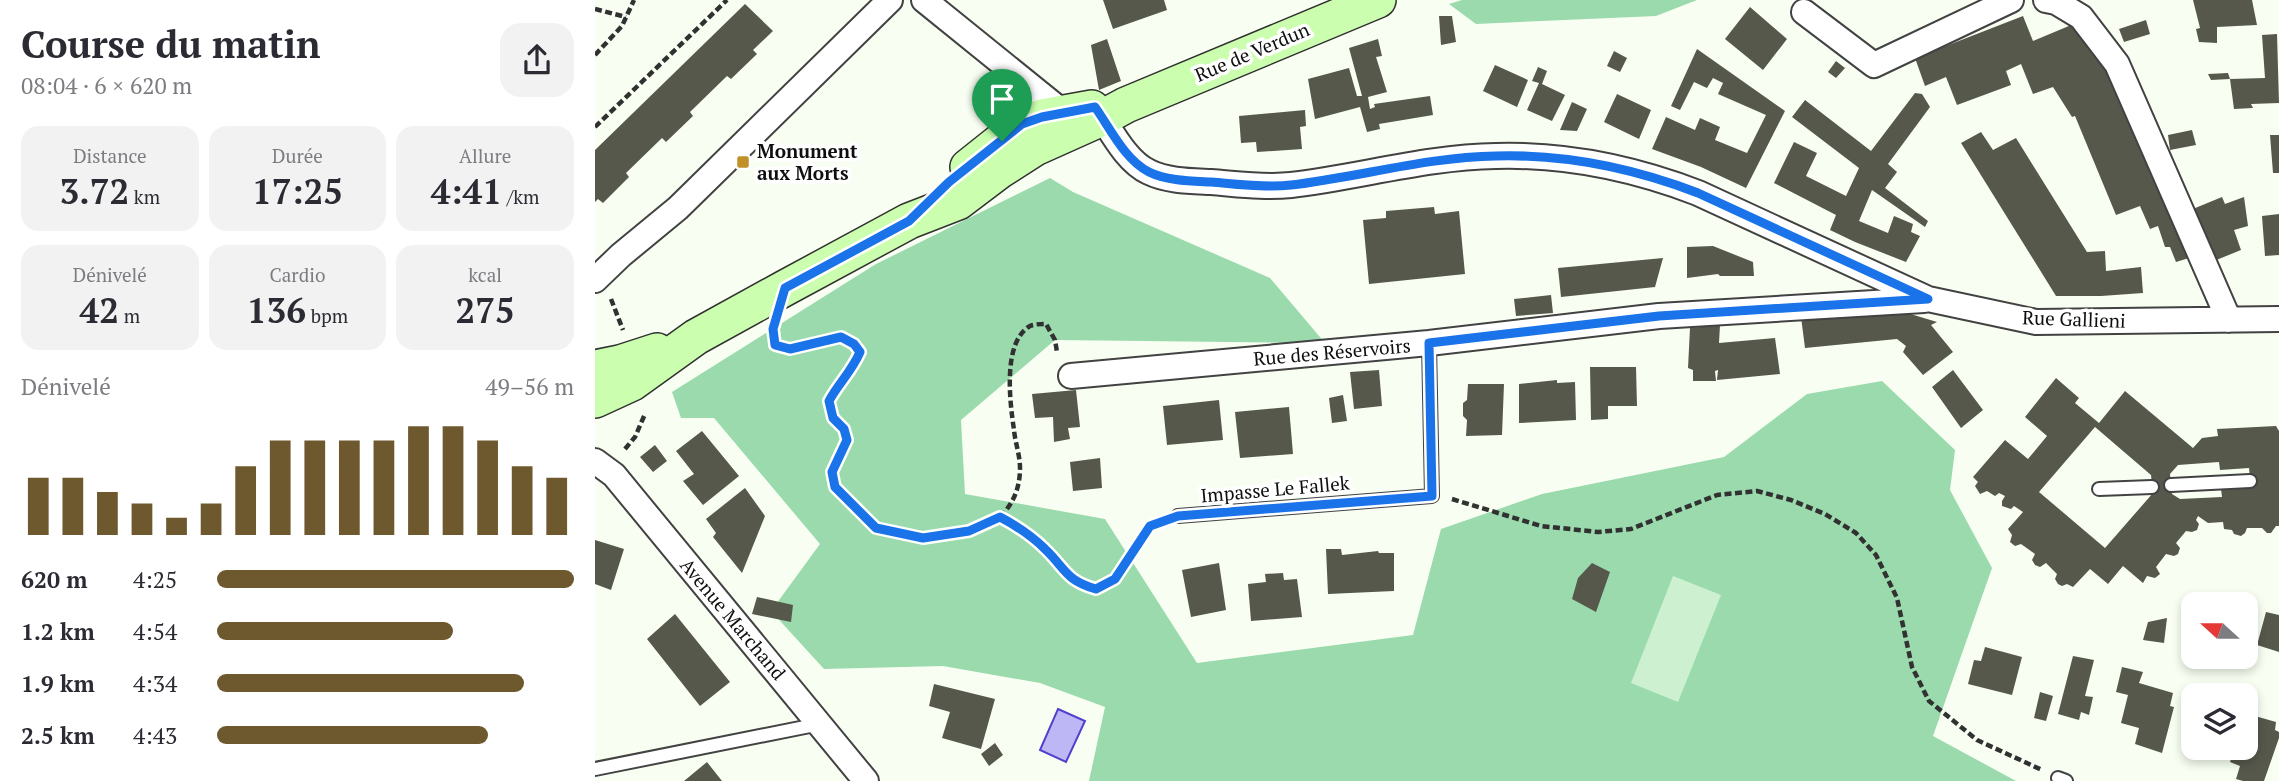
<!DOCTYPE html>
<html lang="fr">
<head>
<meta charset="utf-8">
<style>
	:root { --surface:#fff; --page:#f2f2f3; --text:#2b2b33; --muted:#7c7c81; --accent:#6e592e }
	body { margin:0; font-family:"PT Serif",serif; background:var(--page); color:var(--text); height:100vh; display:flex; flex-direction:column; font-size:26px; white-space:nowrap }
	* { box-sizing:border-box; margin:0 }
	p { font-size:23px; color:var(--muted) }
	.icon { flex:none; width:38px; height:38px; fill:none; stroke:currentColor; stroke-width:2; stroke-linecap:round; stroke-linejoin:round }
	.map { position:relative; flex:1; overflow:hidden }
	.drawer { display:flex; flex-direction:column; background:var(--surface); width:595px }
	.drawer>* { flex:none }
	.needle { width:46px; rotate:291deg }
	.fabs { position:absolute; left:1586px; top:592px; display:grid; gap:14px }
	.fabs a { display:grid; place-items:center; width:77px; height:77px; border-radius:14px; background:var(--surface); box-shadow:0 4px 10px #0003; font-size:35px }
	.pin { position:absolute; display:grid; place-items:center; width:60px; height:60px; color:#fff; margin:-72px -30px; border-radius:50% 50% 50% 0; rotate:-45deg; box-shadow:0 0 7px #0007 }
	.pin .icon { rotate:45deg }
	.round { display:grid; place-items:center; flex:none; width:74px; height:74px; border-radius:21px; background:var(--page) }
	.summary { display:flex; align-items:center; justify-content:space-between; height:119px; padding:0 21px }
	h1 { font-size:38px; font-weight:700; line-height:52px }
	.figures { display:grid; grid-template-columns:repeat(3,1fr); gap:10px; height:119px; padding:7px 21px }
	.figures div { display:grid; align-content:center; border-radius:18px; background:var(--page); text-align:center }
	.figures b { font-size:35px; font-weight:700 }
	.figures small { font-size:19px; font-weight:400 }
	.figures p { font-size:19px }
	.chart { height:196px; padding:14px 21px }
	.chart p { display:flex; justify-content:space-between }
	.chart svg { width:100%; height:126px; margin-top:7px; stroke:var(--accent); stroke-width:6 }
	ul { padding:0 21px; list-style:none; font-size:23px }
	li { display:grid; grid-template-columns:112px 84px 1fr; align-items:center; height:52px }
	li i { height:18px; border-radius:9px; background:var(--accent) }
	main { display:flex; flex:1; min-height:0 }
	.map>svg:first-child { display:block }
	.forest { fill:#9bdaad }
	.pitch { fill:#cdf1d0 }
	.water { fill:#beb7f6; stroke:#533fcc; stroke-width:2 }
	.building { fill:#56584c; fill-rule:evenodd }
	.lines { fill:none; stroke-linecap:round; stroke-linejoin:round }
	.lane-casing { stroke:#424242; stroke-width:16 }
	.street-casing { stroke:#424242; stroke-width:28 }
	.secondary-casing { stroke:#313131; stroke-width:38 }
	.path { stroke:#313131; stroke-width:4.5; stroke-dasharray:7 3.5; stroke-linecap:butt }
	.lane { stroke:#fff; stroke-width:12 }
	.street { stroke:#fff; stroke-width:24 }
	.secondary { stroke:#cbfeae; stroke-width:35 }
	.route-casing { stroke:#fff; stroke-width:14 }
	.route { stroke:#1a73e8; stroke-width:9 }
	.poi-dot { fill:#bf9128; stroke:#fff; stroke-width:2.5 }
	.labels { text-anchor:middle; stroke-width:7; stroke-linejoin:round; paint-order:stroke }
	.street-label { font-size:19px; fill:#0f0f0f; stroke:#fff }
	.poi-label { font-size:19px; font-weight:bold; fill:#0f0f0f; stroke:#fff; text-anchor:start }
</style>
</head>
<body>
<main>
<section class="drawer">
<div class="summary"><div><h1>Course du matin</h1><p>08:04 · 6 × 620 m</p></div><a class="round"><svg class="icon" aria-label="share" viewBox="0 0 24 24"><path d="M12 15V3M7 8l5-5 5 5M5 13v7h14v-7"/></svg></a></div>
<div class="figures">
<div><p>Distance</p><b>3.72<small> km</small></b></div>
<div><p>Durée</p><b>17:25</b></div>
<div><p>Allure</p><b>4:41<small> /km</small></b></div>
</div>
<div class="figures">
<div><p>Dénivelé</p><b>42<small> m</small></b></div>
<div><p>Cardio</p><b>136<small> bpm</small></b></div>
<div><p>kcal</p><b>275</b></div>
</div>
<div class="chart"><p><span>Dénivelé</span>49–56 m</p>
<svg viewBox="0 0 160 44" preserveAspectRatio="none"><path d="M5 44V24M15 44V24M25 44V29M35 44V33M45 44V38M55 44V33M65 44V20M75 44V11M85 44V11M95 44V11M105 44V11M115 44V6M125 44V6M135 44V11M145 44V20M155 44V24"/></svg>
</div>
<ul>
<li><b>620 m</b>4:25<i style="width:100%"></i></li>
<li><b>1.2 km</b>4:54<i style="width:66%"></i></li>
<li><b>1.9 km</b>4:34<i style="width:86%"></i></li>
<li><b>2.5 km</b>4:43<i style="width:76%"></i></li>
</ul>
</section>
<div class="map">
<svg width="1684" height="781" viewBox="0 0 1684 781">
	<rect width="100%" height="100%" fill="#f8fff2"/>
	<!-- forest -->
	<path class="forest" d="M867,0H1102L1061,16L881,24L854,4Z
		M455,178L478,192L675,278L730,343L460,340L366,420L370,494L510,519L602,663L818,635L846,529L947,494L1129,457L1212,394L1287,381L1360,450L1355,490L1397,568L1338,736L1421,781H494L510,707L445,683L348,666L229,669L176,611L225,544L119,418H86L77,392L281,264Z"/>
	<!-- pitch -->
	<path class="pitch" d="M1078,576L1126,595L1083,702L1036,683Z"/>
	<!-- water -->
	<path class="water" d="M463,709L490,721L471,762L445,750Z"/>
	<!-- building -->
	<path class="building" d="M508,0H569L572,10L518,29Z
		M1598,0H1657L1662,25L1622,27V43L1604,42L1601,29L1605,28Z
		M150,4L178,31L158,50L162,54L136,79L132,76L95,112L98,116L71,142L67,138L31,173L34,177L8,203L3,199L0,202V150Z
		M1155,7L1192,39L1168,70L1130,39Z
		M844,16H857L861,42L846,45Z
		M1428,16L1438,41L1481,23L1534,108L1594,258L1581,262L1575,247H1570L1563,226L1555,229L1545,206L1521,215L1480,116L1477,117L1458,87L1438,94L1426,64L1411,71L1416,85L1362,105L1351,77L1330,86L1320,58Z
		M1551,20L1555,34L1529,42L1524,29Z
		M1682,34L1684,103L1656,104L1658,108L1639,109L1635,79L1670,78L1667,35Z
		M512,39L526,81L504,90L496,45Z
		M783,39L787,56L781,57L792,92L773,97L775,109L780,107L779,104L835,96L838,115L784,124L785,129L772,132L765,107L720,119L713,79L754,68L762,96H767L754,48Z
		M1102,49L1190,111L1151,188L1106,167L1057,149L1071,117L1100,130L1105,118L1125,127L1120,140L1152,153L1171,115L1123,94L1128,83L1118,78L1112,88L1099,82L1085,110L1076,106Z
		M1019,51L1032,58L1025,72L1012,66Z
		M1241,61L1250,68L1241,78L1233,72Z
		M900,65L933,80L922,107L888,91Z
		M943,67L952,71L947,84L970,95L957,121L932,110L944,83L937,81Z
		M1633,73L1635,79L1616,80L1613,74Z
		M1320,93L1327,94L1335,107L1293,164L1302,172L1290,188L1333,221L1330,227L1277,190L1264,221L1293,233L1299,216L1318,224L1316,232L1325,236L1311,262L1260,242L1235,230L1241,215L1179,183L1199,142L1222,153L1211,176L1251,196L1264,168L1197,117L1210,100L1276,151Z
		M1022,94L1056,110L1044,139L1009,122Z
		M977,102L992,109L982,131L965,130Z
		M710,110L711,126L705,127L707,149L662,152L661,142L646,143L644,116Z
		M1597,130L1601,145L1575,150L1573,135Z
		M1386,132L1398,150L1421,138L1492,252L1510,251L1511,271L1546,267L1548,293L1506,296H1461L1366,143Z
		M1675,135H1684V173H1678Z
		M1627,197L1630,204L1649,197L1653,226L1639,230L1646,250L1614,263L1593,211Z
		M839,207L840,214L864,211L870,274L774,284L768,220L791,218V211Z
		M1684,214V255L1670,256L1667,216Z
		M1118,246L1158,262L1159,276H1125L1123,274L1092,278V247Z
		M1068,258L1060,287L966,297L963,268Z
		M956,295L958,313L921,316L919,299Z
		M1299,309L1342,322L1336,325L1358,352L1328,375L1308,352L1311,346L1302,339L1210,348L1206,317Z
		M1125,325L1124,343L1180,338L1185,374L1122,380L1123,370L1120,371L1121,381H1098V370L1093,368L1095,328Z
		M995,367H1041L1042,406H1013V419L996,420Z
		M784,370L787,406L759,409L755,372Z
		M1358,370L1388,410L1366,428L1337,387Z
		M1461,378L1484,398L1480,403L1504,423L1530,391L1598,448L1607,438L1623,436L1622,429L1681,426L1684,431V526H1681L1676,533H1672L1667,528H1652L1650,533L1646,536L1639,534L1637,530L1629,529L1628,522L1613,523L1603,516L1601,520L1604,524L1602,530L1597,532L1591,531L1581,543L1585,548L1583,554L1579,556L1571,554L1561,567L1565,574L1560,578L1552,576L1548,583L1528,566L1513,584L1495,569L1478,587L1472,584L1467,586L1463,584L1460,579L1462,574L1451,563L1445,567L1440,565L1437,560L1440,554L1426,544L1420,546L1415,542L1417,535L1413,529L1428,512L1419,506L1416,509L1407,506V501L1410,496L1404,493L1400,496L1392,491L1385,494L1380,486L1383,482L1378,477L1410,440L1433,459L1452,436L1430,417ZM1500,427L1556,475L1558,493L1510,548L1444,492ZM1624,462L1625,470L1654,468L1656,488L1626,489L1627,497L1585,499L1577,494L1575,474L1583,465Z
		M962,380V383L980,382L981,420L924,423V384Z
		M873,384H909L907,435L871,436L872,420L868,416V403L872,400Z
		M481,390L485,427L473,428L475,439L459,442L458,417L440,418L437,394Z
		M748,395L752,421L737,423L734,398Z
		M624,400L628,440L572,445L568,406Z
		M694,407L698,454L645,458L640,412Z
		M107,431L144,476L108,505L88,481L99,474L81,451Z
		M60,445L72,461L58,472L45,457Z
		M505,458L507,488L478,491L475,462Z
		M150,488L170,516L147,573L118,537L121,533L111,519Z
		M0,540L29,549L16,590L0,584Z
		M731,549H746L747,555L783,551L784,553H799V591L733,594Z
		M624,563L631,610L596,617L587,570Z
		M997,563L1015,572L1001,612L977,599L983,578Z
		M688,573L689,580L702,579L707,617L656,621L653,584L671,582L670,574Z
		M162,597L198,605L196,622L157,614Z
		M1671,612L1684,615V652L1662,645Z
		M80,614L135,682L105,706L52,639Z
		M1572,618L1569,643L1548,640L1553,622Z
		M1390,647L1427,657L1417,695L1373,684L1379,660L1386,661Z
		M1478,656L1499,660L1490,696L1498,697L1494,715L1486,712L1484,720L1463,714Z
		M1527,667L1548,672L1544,683L1578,693L1575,706L1579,707L1567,753L1540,744L1544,728L1526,723L1533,695L1521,692Z
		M339,684L400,699L386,749L347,738L355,712L334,706Z
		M1445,692L1458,696L1451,721L1439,718Z
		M1660,716L1681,722L1680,730L1684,732V738L1669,781H1648L1641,779L1645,766L1635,762L1640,747H1650V722L1658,723Z
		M400,743L408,755L394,766L386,754Z
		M112,762L127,781H89Z"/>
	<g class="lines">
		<defs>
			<path id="lane" d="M1576,485L1655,481
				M1504,489L1557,487
				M583,516L837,496L834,343
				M0,769L225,724
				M1463,778L1471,781"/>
			<path id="street" d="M329,0L475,118
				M1451,0L1461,2L1486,17L1522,64L1634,320
				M1209,12L1279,65L1416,0
				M500,107C515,128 530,161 554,172C572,181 596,181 616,182C642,184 670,188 696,185C764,177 832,157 901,156C971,154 1038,168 1103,193L1333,299L1441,322L1684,319
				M0,280L26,255L83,208L295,0
				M476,376L834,343L1064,316L1329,300
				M0,461L19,475L271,781"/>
			<path id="secondary" d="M373,167L427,124L447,117L497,108
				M0,368L25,363L62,351
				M0,400L37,383L101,337L190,288L314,221L363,202L404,171L440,148L507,118L531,105L783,0"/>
		</defs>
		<!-- lane casing -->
		<use href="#lane" class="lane-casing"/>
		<!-- street casing -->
		<use href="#street" class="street-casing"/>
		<!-- secondary casing -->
		<use href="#secondary" class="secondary-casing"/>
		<!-- path -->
		<path class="path" d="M0,9L31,17
			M0,55L27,26L39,0
			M0,127L132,0
			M16,299L28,330
			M178,332L180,345L195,349L246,337L259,344L265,352C257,371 243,384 234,401L238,418L249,429L252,440L237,472L240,487L281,528L328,538L374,531L405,517C422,526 436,535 450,549C471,569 469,580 501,589L520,579L555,526L564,523
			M30,449L40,437L50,414
			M857,499L946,526L1003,532L1036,529L1122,495L1162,491L1196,500L1230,514L1261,533L1281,555L1302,598L1317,667L1334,701L1382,740L1447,770
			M405,517C419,503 425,487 425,468C425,455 420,442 419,430C415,403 407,342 435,326C439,324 447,324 451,324L460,340L462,352"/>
		<!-- lane -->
		<use href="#lane" class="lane"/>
		<!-- street -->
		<use href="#street" class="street"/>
		<!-- secondary -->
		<use href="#secondary" class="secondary"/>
	</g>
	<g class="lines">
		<defs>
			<path id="route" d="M500,107C515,128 530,160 554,172C572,181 596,181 616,182C642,184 670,188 696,185C764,177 832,157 901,156C971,154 1038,168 1103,193L1333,299L1064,316L834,343L837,496L583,516L555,526L520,579L501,589C470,580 471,569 450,549C436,535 422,526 405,517L374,531L328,538L281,528L240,487L237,472L252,440L249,429L238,418L234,401C243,384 257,371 265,352L259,344L246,337L195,349L180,345L178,329L190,288L314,221L354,182L427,124L447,117Z"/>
		</defs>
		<!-- route casing -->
		<use href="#route" class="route-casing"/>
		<!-- route -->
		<use href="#route" class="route"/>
	</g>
	<!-- markers -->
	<rect class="poi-dot" x="141" y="155" width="14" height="14" rx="3.5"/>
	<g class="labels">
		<!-- street labels -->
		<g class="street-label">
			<text transform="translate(657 52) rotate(-23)" y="7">Rue de Verdun</text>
			<text transform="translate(1479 319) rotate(2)" y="7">Rue Gallieni</text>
			<text transform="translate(737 352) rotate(-5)" y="7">Rue des Réservoirs</text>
			<text transform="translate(680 489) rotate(-5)" y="7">Impasse Le Fallek</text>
			<text transform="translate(138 619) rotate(50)" y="7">Avenue Marchand</text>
		</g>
		<!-- poi labels -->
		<g class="poi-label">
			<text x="162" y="158">Monument<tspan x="162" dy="22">aux Morts</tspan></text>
		</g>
	</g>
</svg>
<div class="fabs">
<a><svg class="needle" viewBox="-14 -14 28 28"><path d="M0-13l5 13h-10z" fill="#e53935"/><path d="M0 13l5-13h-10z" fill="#7c7c81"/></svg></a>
<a><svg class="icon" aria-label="layers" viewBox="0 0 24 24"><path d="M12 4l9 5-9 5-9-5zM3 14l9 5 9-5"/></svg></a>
</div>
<div class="pin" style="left:407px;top:141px;background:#1e9e55"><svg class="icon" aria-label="arrive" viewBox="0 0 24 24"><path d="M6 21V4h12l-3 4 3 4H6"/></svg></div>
</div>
</main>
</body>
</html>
